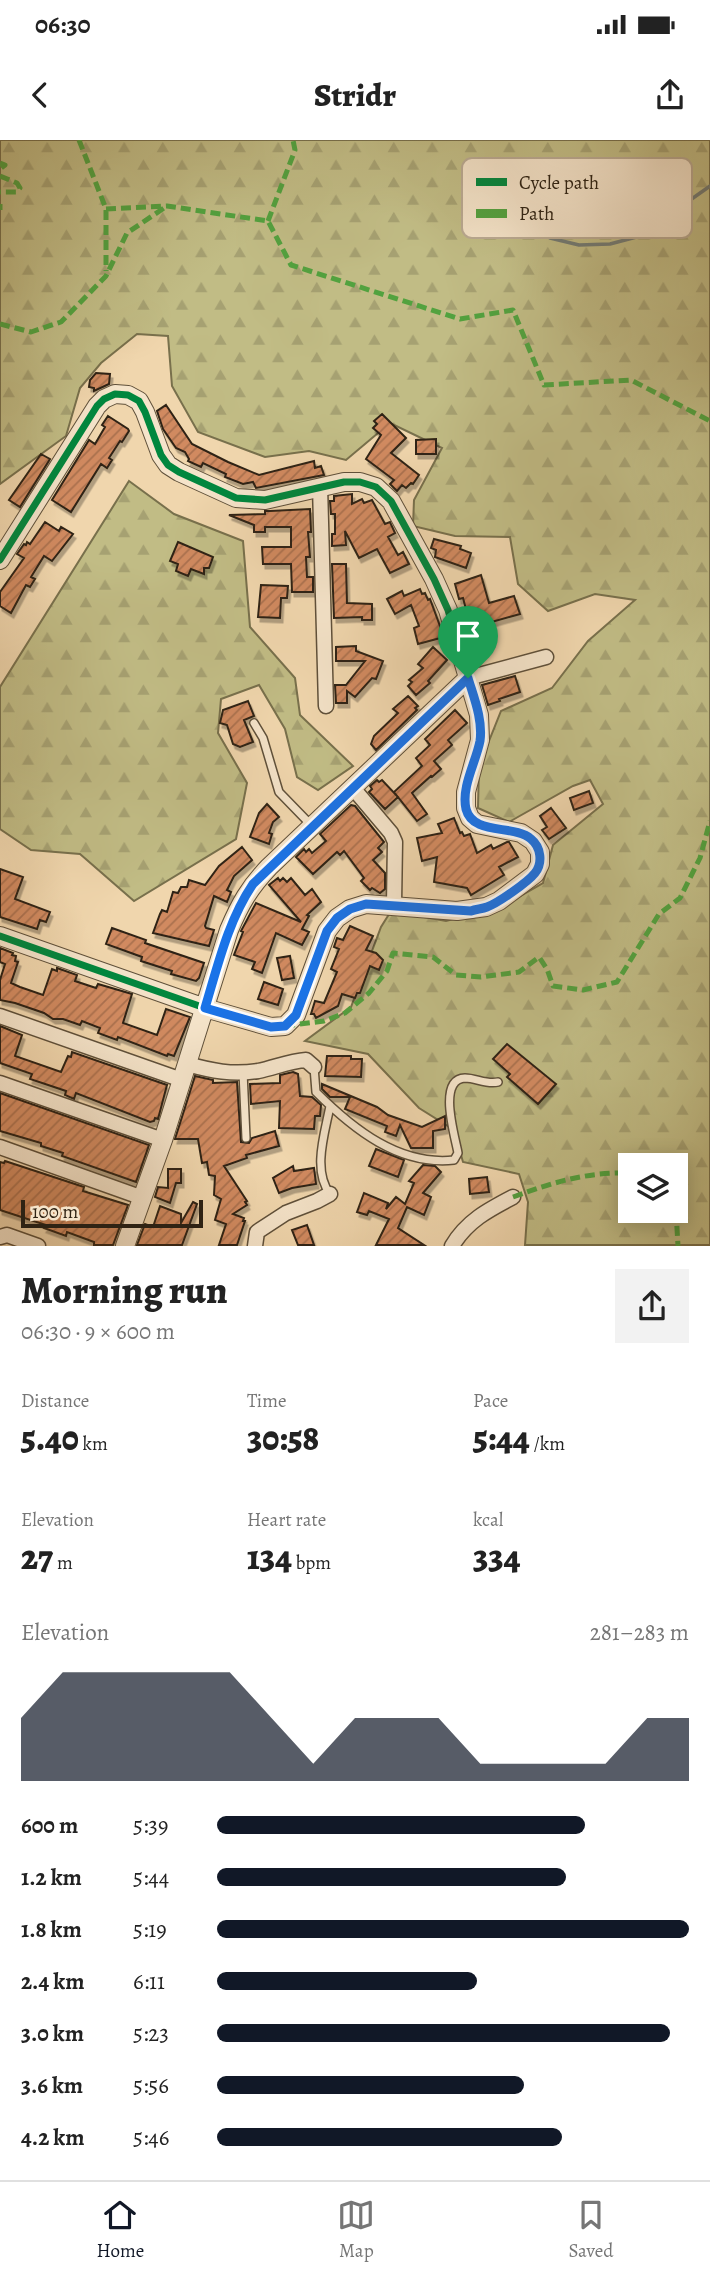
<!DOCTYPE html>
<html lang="en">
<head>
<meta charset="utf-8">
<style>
	:root { --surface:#fff; --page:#f2f2f2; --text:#222; --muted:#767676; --line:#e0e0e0; --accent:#111827 }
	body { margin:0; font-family:Alegreya,serif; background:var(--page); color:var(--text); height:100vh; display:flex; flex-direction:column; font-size:26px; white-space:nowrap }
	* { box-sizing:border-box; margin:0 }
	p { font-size:23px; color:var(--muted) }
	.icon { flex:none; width:38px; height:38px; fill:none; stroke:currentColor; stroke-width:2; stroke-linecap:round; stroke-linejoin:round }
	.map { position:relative; height:1106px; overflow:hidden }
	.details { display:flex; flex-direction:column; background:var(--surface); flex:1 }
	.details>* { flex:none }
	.tools { position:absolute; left:618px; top:1013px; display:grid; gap:14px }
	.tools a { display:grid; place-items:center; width:70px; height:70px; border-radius:0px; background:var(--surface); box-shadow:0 4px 18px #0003; font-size:35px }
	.scale { position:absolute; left:21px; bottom:18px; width:182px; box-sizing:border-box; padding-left:7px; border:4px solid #2f2314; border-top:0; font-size:19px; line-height:24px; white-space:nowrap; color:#2f2314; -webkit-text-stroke:5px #f5e4ca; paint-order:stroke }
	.pin { position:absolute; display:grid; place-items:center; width:60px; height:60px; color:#fff; margin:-72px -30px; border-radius:50% 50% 50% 0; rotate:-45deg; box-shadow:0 0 7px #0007 }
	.pin .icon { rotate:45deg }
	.round { display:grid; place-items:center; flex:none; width:74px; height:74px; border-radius:0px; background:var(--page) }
	.overview { display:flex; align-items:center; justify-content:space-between; height:119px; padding:0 21px }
	h1 { font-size:38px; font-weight:800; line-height:52px }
	.stats { display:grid; grid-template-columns:repeat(3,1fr); gap:10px; height:119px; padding:7px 21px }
	.stats div { display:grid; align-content:center }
	.stats b { font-size:35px; font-weight:800 }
	.stats small { font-size:19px; font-weight:400 }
	.stats p { font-size:19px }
	.chart { height:196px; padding:14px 21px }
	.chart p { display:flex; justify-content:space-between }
	.chart svg { width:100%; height:126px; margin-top:7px; fill:var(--accent); opacity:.7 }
	ul { padding:0 21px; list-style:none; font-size:23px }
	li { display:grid; grid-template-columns:112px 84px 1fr; align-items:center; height:52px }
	li i { height:18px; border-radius:9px; background:var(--accent) }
	.status { display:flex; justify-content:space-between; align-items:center; height:49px; padding:0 35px; background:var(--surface); direction:ltr }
	.status svg { height:19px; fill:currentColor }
	header { display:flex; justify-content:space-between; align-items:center; height:91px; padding:0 21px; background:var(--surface); font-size:32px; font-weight:800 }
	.tabs { display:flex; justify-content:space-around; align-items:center; height:98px; border-top:2px solid var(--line); background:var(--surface); font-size:19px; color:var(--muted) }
	.tabs a { display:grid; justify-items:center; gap:4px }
	.tabs .on { color:var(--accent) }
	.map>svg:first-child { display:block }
	.forest { fill:url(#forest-firs); stroke:#78704c; stroke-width:2; fill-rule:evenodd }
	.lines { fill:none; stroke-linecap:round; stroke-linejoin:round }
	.stream { stroke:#727b75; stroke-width:3.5 }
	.building { fill:url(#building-hatch); stroke:#2f2314; stroke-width:2; filter:url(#shadow) }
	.service-casing { stroke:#5f503a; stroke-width:10 }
	.minor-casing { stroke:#5f503a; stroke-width:17 }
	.tertiary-casing { stroke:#5f503a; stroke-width:20 }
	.service { stroke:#f5e4ca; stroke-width:7 }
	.minor { stroke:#f5e4ca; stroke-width:14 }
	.tertiary { stroke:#f5e4ca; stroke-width:18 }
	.quiet { stroke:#52a23f; stroke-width:5; stroke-dasharray:10 5; stroke-linecap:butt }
	.cycleway-casing { stroke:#f5e4ca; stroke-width:11 }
	.cycleway { stroke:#00873e; stroke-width:7 }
	.route-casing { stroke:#fff; stroke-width:14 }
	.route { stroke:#1a73e8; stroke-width:9 }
	.key { fill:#f5e4ca; stroke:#baaa93; stroke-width:2 }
	.key-label { font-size:19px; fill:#2f2314 }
</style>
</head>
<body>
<div class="status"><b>06:30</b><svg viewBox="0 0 49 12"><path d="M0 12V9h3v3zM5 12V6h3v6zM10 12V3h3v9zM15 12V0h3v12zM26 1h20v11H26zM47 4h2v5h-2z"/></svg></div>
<header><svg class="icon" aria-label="back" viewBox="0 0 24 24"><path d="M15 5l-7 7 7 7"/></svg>Stridr<svg class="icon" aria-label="share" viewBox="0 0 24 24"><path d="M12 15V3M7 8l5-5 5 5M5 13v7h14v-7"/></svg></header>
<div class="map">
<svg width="710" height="1106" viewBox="0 0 710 1106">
	<defs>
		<pattern id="forest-firs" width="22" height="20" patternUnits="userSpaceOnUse" patternTransform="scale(1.75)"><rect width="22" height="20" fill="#c1bc85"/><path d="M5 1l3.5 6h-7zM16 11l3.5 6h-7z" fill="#a6a172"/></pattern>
		<pattern id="building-hatch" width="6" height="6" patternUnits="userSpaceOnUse" patternTransform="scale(1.75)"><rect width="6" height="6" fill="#d18a60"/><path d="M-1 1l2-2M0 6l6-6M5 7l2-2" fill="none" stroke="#aa704e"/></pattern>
		<filter id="shadow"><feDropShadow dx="2.5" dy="4.5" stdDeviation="0" flood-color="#0004"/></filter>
	</defs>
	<rect width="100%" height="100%" fill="#f0d6ad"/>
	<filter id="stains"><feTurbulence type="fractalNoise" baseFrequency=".00286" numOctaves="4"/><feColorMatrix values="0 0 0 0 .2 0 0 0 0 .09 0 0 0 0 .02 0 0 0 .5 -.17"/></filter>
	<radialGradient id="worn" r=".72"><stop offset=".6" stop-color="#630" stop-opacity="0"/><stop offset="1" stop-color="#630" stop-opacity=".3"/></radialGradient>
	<!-- forest -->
	<path class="forest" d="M0,0H710V1105H525L528,1062L519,1034L463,1022L454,990L419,968L368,914L305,901L351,867L381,787L391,771L446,781L503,766L543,743L553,705L603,664L590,640L573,646L509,682L478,668L479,626L501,571L552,548L588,501L635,460L595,454L548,471L518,444L510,397L455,396L413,386L414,360L442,308L390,283L346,320L309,311L265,317L198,292L172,246L168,196L137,194L101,223L80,248L66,296L0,344ZM630,1026H676V1071H630Z
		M129,341L174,374L243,401L250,487L295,538L300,575L353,626L318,650L297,637L285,589L259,545L221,559L218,593L247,643L236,699L134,761L80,714L31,710L0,689V547Z"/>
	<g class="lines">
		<!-- stream -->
		<path class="stream" d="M550,98L579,105L610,104L663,90L681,74L686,63L710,46"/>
	</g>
	<!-- building -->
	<path class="building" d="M96,233L110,234L109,244L94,251V248L89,247L90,240Z
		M166,265L192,304L228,322L259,335L314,321L315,328L321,326L324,335L256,348L253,342L243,344L225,337L226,334L203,323L201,327L188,321L189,319L185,312L176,308L163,289L157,271Z
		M382,274L406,298L391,313L419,335L413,344L411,343L406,348L402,345L397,351L390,344L394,340L366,319L381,295L373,288L377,284L374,281Z
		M108,276L128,289L129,291L122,302L120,301L109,318L112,320L107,328L101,324L71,372L52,360L89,300L95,304L105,287L102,285Z
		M436,299V314H416V300Z
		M41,314L50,319L20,367L9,360Z
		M352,354V364L362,359L364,363L372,360L385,384L390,382L395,393L388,397L398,415L403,412L409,424L390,433L377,409L359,418L345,391L346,405L332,406V394H335V374H331L330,361H334V356Z
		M310,369L311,392H308L310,417H306L307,437H313V452H292L291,424H263L262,407H291V387H265V392H254V385L229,375L265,374V371H270Z
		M45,382L59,391L61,387L73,394L52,421L44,416L31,437L35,439L30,447L26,445L11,473L0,466V452L24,418L17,414L24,404L26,405L27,402L30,404Z
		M434,399L461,406L460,409L471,413L466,428L435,417L436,410L431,408Z
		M178,402L213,417L209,428H204V434L191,429L188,436L176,431L178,424L170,421Z
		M332,424H346L347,463L372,464V480H362V477L334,478Z
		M481,435L489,463L514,456L520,474L474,487L477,498L469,501L463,479L468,477L463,458L459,459L455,444Z
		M261,445L288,446L287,458H281L280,478L258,477Z
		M420,449L422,454L425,453L428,460L430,459L444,497L418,504L414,488L419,486L411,465L395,474L387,459L402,451L404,456Z
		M356,506V511L383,521L376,539L372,538L355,557L347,551V563H336L335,545H346L365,521H336V507Z
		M433,507L447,520L428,541L430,543L416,555L408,546L412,542L409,540L423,528L418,524Z
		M515,536L520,552L499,559L500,561L488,565L482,545Z
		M408,556L418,566L415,568L417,570L376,610L371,604L374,596L398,573L393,569Z
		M248,561L254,576L244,580L253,602L240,607L233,604L227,585L220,583L223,570Z
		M455,570L467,583L448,600L452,605L434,621L441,629L432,637L431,636L412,653L427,674L417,681L394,652L422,626L416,618L430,605L425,599Z
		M377,640L379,642L382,640L398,657L385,669L369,652L372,649L370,646Z
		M589,651L593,663L574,670L570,658Z
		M267,664L279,677L273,682L269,693L272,694L269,704L250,697L259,673Z
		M351,665L355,666L384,702L378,708L382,712L373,720L385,733V749L380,753L372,748L370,750L361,741L364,738L344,711L340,715L337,712L313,734L296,717L304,709L306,712L309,709L312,713L326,701L320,694Z
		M551,668L566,688L549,699L542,690L547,687L540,676Z
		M454,678L460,693L462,692L464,696L470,694L477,713L491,705L493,709L507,702H509L518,717L499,727L504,735L471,755L467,748L434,742L437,717L422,721L417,698L442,693L438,684Z
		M242,707L252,720L234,736L227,750L231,752L227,762L214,756L205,786L206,788L214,790L209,806L153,793L160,774L162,770L167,772L173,752L178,753L181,747H187L189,740L205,745L219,726Z
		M0,729L23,737L15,759L50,772L46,782L40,780L37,789L0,777Z
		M278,738L280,741L283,738L287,742L291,738L305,755L312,749L321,762L307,775L309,776L302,789L309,792L302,805L276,793L262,833L252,829L255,822L234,815L243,792L241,791L256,763L301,782L269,745Z
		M350,786L373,796L366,810L376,813L383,820L379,830L370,826L360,853H357L355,858L342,854L338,866L316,878L314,874H311L315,861L324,863L337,832L331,829L339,809L334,807L337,798L343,800Z
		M112,788L146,800L145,803L204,823L199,838L196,841L171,834L172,831L141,821L142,817L106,804Z
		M0,808L13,813L12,815L16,816L15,821L18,822L11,843L20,847L43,855L52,829L57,831V828L77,835L75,841L96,848L98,844L132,854L123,883L157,895L166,869L190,877L174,916L168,914L167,916L118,897L117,900L98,893L100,888L82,881L80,885L63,879H53L44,873L15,863L0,860V840L5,824L0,822Z
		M290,816L294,838L282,840L277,818Z
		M264,842L283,849L278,865L258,859Z
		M0,886L22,895L15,916L61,932L68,916L71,917L72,912L167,945L158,979L155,978L154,981L150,982L76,953L74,959L65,955L66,951L30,939L32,934L0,923Z
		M507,904L556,944L538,964L507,937L510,934L493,919Z
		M327,916H351V919H362L361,937L325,936Z
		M293,932L298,934L300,956L312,957L321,965L320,976H315L314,989L279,988L280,961L251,964L250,944L280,943V935Z
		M195,936L213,940V943L237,942L241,1002L249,1003L252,998L275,991L279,1006L246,1015L247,1018L224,1026L247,1061L245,1062L247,1065L233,1074L244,1078L243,1081H245L237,1105H219L226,1084L215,1080L221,1059L214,1055L215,1036L209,1035L207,1022L202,1023L198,999H175Z
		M322,944L377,967L388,975L422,987L445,976V989L433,991V1008H411L400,985L396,996L385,992L387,986L345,969L350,957H330L322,949Z
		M0,953L149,1005L136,1042L62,1016L63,1013L41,1006V1003L0,991Z
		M376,1009L404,1020L398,1037L369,1026Z
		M5,1021L84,1047L83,1051L128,1065L113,1105H94V1102L67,1092L66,1096L44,1088L46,1085L0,1070V1022L4,1023Z
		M423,1025L435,1026L441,1032L423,1053L431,1057L424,1075L407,1067L398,1088L424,1105H376L389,1079L369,1071L367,1075L357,1072L364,1053L388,1063L386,1069L396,1057L405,1064L414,1043L409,1041Z
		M293,1026L294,1031L314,1028L316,1044L292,1048L279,1053L273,1038Z
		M168,1029H181V1043H176L170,1063L155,1057L158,1047L168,1048Z
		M487,1037L489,1052L470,1054L469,1039Z
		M193,1062L197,1064L182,1105H137L145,1084L153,1087L160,1066L181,1074V1083Z
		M307,1085L314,1105H298L292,1090Z"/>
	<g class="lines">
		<defs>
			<path id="service" d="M254,583L263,598L279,652L312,686
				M314,927L316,952C353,989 399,1026 454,1020L458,1013C455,996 437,939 465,938C476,938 487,945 498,942
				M243,932L246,998
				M330,1054C312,1030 325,993 330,966"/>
			<path id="minor" d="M320,346L326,566
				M468,538L546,517
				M353,648L391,693L395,702L394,764
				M0,876L182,940
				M187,924C212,931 232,935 258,931C274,928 289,921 306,920L314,927
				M0,943L163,1000
				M0,1007L143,1058
				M0,1097L7,1095L38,1106
				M255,1106L257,1092L286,1073L317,1061L330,1054
				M452,1106C467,1081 488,1070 513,1057"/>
			<path id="tertiary" d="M0,420L97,266L104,259L115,254L128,255L139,261L145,272L161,315L168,325L179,332L236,358L265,360L344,342H360L376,347L391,361L434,439L448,470L479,575L480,600L466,652V668L470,678L477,684L521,693L533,701L540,712V724L535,734L499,761L486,767L457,771L366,764L350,769L337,778L327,791L296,875L285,886L271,887L205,868L0,796
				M125,1106L163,1000L229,790C240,764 249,748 269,727L468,538"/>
		</defs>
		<!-- service casing -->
		<use href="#service" class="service-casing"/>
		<!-- minor casing -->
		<use href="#minor" class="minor-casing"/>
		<!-- tertiary casing -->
		<use href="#tertiary" class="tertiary-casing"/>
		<!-- service -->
		<use href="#service" class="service"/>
		<!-- minor -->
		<use href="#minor" class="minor"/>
		<!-- tertiary -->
		<use href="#tertiary" class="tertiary"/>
		<!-- quiet -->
		<path class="quiet" d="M79,0L106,69V131
			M0,23L5,25L0,29
			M0,36L17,43L20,48L16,52H0
			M0,64V70
			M106,69L167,66L268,81L291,125L460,179L513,170L544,245L631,240L710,281
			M268,81L295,10L293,0
			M0,184L31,192L61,182L106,136L127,93L167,66
			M285,886L324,881L345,873L369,853L387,831L393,813L433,817L456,835L481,837L519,832L539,817L547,829L553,846L583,850L617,842L659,774L680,758L700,718L710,681
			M513,1057C555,1042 585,1032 630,1033
			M676,1071L678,1106"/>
		<defs>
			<path id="cycleway" d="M0,420L97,266L104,259L115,254L128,255L139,261L145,272L161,315L168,325L179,332L236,358L265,360L344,342H360L376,347L391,361L434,439L448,470L479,575L480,600L466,652V668L470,678L477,684L521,693L533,701L540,712V724L535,734L499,761L486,767L457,771L366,764L350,769L337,778L327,791L296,875L285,886L271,887L205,868L0,796"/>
		</defs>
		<!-- cycleway casing -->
		<use href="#cycleway" class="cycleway-casing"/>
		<!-- cycleway -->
		<use href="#cycleway" class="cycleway"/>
	</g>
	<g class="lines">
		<defs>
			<path id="route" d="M468,538C474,558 483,580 480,601C476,622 461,647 466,669C473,696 514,684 531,699C541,707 543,723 535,733C528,742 498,763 487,767C482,769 476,769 471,771L366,764L350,769L337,778L327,791L296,875L285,886L271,887L205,868C218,825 228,781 253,744Z"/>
		</defs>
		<!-- route casing -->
		<use href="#route" class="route-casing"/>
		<!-- route -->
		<use href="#route" class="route"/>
	</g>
	<!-- legend -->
	<rect x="462" y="18" width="230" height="80" rx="10" class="key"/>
	<rect x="476" y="38" width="31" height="8" fill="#00873e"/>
	<rect x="476" y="69" width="31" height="9" fill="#52a23f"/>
	<g class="key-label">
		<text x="519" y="49">Cycle path</text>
		<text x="519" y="80">Path</text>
	</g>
	<rect width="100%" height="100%" filter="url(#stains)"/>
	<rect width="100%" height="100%" fill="url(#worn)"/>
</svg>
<div class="tools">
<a><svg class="icon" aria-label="layers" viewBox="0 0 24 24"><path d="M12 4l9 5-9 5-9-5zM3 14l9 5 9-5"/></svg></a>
</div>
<div class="scale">100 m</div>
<div class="pin" style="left:468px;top:538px;background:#1e9e55"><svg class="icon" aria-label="arrive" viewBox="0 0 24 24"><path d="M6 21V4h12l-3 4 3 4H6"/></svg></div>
</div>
<section class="details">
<div class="overview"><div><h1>Morning run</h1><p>06:30 · 9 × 600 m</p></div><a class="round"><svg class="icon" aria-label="share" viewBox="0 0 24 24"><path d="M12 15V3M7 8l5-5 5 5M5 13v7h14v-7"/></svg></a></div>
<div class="stats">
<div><p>Distance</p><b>5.40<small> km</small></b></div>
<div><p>Time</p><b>30:58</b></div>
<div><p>Pace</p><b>5:44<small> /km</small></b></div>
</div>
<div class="stats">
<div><p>Elevation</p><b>27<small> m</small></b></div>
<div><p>Heart rate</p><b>134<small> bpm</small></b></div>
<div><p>kcal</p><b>334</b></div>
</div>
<div class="chart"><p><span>Elevation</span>281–283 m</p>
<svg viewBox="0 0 160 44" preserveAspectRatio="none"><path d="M0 44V22L10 6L20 6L30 6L40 6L50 6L60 22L70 38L80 22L90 22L100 22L110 38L120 38L130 38L140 38L150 22L160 22V44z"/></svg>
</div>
<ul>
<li><b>600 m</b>5:39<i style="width:78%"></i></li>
<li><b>1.2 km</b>5:44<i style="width:74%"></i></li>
<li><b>1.8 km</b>5:19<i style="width:100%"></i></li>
<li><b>2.4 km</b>6:11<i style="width:55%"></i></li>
<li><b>3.0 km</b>5:23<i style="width:96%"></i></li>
<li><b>3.6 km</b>5:56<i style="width:65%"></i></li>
<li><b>4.2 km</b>5:46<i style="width:73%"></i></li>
</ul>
</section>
<nav class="tabs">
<a class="on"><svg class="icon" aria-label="home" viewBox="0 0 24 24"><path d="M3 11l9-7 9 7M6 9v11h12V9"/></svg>Home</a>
<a><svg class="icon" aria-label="map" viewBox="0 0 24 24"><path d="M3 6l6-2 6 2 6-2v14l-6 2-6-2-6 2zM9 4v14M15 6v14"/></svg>Map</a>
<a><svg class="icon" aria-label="saved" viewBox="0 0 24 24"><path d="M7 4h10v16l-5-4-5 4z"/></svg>Saved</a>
</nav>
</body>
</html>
